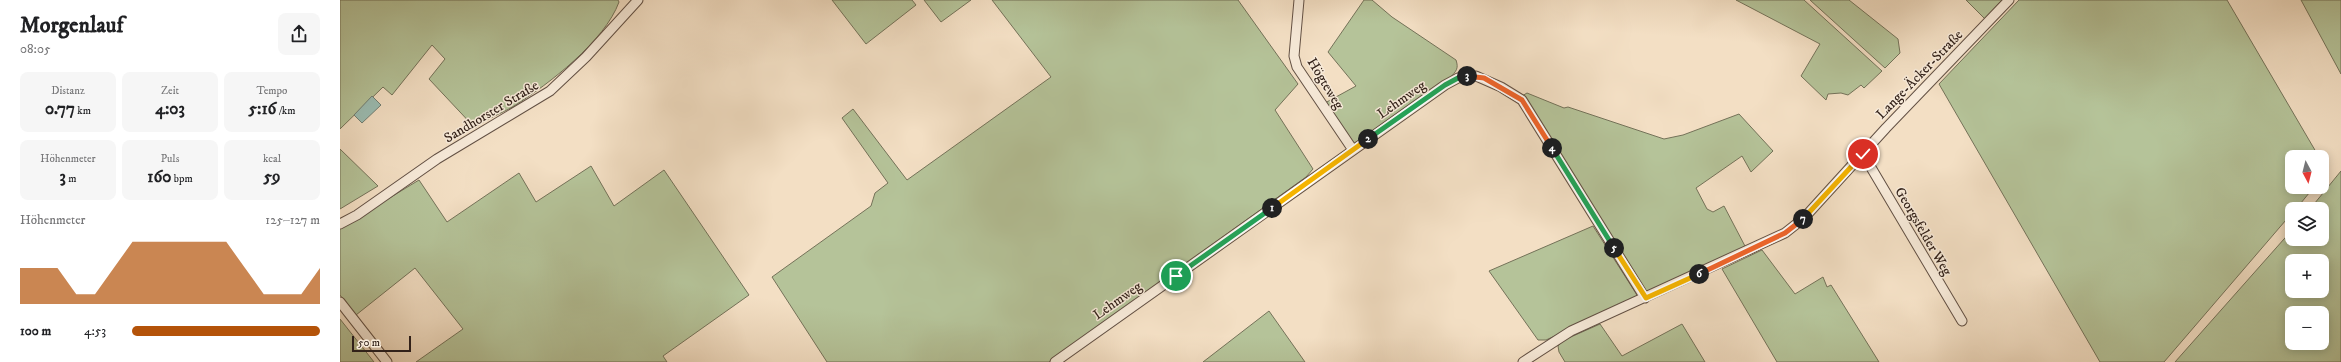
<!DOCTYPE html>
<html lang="de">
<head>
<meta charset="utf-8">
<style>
	:root { --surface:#fff; --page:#f6f6f6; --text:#202124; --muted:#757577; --accent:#b45309 }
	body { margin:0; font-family:"IM FELL DW Pica",serif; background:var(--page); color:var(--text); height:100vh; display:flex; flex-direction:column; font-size:15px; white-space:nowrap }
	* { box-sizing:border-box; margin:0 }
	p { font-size:13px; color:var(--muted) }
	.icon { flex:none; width:22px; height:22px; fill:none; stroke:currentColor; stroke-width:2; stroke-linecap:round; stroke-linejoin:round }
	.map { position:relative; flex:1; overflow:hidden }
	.drawer { display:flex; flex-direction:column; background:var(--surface); width:340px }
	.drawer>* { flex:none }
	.needle { width:26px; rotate:173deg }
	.fabs { position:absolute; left:1945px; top:150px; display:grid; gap:8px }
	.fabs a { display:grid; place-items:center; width:44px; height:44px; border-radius:8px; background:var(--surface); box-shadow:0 2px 10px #0003; font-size:20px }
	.scale { position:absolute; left:12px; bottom:10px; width:59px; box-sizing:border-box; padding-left:4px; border:2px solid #322119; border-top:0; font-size:11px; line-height:14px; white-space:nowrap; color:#322119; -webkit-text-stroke:3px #f7ead9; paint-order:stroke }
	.pin { position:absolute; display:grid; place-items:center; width:34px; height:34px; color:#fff; margin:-17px; border:2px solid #fff; border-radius:50%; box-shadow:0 1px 4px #0007 }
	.km { position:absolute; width:20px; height:20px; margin:-10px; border-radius:50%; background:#222; color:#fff; font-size:11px; line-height:20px; text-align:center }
	.round { display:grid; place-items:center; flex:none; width:42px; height:42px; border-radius:8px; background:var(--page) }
	.head { display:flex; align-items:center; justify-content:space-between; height:68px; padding:0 20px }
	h1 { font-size:22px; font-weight:800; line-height:30px }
	.stats { display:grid; grid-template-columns:repeat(3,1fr); gap:6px; height:68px; padding:4px 20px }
	.stats div { display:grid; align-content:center; border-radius:8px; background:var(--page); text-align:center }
	.stats b { font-size:17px; font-weight:800 }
	.stats small { font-size:11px; font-weight:400 }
	.stats p { font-size:11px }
	.chart { height:112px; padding:8px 20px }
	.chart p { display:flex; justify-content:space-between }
	.chart svg { width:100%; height:72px; margin-top:4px; fill:var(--accent); opacity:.7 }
	ul { padding:0 20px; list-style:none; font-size:13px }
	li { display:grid; grid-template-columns:64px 48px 1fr; align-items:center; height:30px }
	li i { height:10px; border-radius:5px; background:var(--accent) }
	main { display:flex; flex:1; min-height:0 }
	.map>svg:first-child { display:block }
	.green { fill:#b5c399; stroke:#747259; fill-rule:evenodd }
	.water { fill:#9bbdb3; stroke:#717f75 }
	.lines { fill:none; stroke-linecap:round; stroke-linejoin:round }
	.street-casing { stroke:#625044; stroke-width:11 }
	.street { stroke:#f7ead9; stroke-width:9 }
	.split-1-casing { stroke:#fff; stroke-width:8 }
	.split-2-casing { stroke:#fff; stroke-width:8 }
	.split-3-casing { stroke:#fff; stroke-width:8 }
	.split-4-casing { stroke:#fff; stroke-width:8 }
	.split-5-casing { stroke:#fff; stroke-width:8 }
	.split-6-casing { stroke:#fff; stroke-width:8 }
	.split-7-casing { stroke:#fff; stroke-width:8 }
	.split-8-casing { stroke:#fff; stroke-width:8 }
	.split-1 { stroke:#22a559; stroke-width:5 }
	.split-2 { stroke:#f5b400; stroke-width:5 }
	.split-3 { stroke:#22a559; stroke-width:5 }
	.split-4 { stroke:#f0652b; stroke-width:5 }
	.split-5 { stroke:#22a559; stroke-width:5 }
	.split-6 { stroke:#f5b400; stroke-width:5 }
	.split-7 { stroke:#f0652b; stroke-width:5 }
	.split-8 { stroke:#f5b400; stroke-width:5 }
	.labels { text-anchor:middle; stroke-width:3; stroke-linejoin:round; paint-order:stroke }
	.street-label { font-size:14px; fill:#322119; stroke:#f7ead9 }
</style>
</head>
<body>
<main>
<section class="drawer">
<div class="head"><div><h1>Morgenlauf</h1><p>08:05</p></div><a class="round"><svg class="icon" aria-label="share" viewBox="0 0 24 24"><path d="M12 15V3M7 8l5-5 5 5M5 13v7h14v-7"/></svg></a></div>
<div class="stats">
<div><p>Distanz</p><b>0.77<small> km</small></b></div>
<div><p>Zeit</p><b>4:03</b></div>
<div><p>Tempo</p><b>5:16<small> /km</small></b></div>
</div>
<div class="stats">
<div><p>Höhenmeter</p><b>3<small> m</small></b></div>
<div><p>Puls</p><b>160<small> bpm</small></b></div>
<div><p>kcal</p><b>59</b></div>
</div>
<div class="chart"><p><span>Höhenmeter</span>125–127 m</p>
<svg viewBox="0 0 160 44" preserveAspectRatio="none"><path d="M0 44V22L10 22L20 22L30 38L40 38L50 22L60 6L70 6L80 6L90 6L100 6L110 6L120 22L130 38L140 38L150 38L160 22V44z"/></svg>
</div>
<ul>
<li><b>100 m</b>4:53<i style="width:100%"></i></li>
</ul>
</section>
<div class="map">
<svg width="2001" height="362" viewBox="0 0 2001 362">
	<rect width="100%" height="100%" fill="#f3dfc4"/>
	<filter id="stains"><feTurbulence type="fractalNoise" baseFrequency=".005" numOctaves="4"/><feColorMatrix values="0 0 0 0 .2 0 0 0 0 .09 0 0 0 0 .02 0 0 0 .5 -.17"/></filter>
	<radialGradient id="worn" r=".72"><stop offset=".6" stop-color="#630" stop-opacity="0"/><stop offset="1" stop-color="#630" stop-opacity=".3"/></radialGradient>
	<!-- green -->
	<path class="green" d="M0,0H278L279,2C265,41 209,84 174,106C161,114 147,118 135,128L89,79L105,59L92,45L52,95L43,87L0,129Z
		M492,0H572L576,5L526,44Z
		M584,0H631L601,22Z
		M652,0H898L958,84L935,110L973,169L966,177L709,362H487L432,277L531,206L535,193L548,183L502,118L513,109L567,180L711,77Z
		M1024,0H1032L1052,17L1116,60C1119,69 1116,71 1110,78L1013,144L985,103L1016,86L988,52Z
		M1396,0H1464L1542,71L1524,88L1521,85L1508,95L1501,93L1488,94L1486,100L1461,76L1480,44Z
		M1470,0H1509L1558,39L1560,53L1545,68Z
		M1626,0H1662L1645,19Z
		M1679,0H1887L1979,157H1952V187H1974L1956,209H1952V213L1824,362H1760L1599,84Z
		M1961,0H2001V74Z
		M1187,93L1224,108L1228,107L1324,139L1343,135L1399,114L1433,151L1411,172L1402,156L1356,188L1367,209L1373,212L1384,206L1406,248L1310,293L1304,289L1182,96Z
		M0,149L38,186L0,209Z
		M251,166L274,206L324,170L409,295L323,356L327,362H76L123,329L75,268L16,315L0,295V228L79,180L107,222L179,173L196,202Z
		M2001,171V362H1835L1952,230V239H1982V209H1970ZM1952,261H1982V291H1952ZM1952,313H1982V343H1952Z
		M1253,226L1297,295L1293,300L1206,340H1198L1149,271Z
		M1422,250L1455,294L1483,277L1487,287L1491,285L1539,362H1437L1382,269Z
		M929,311L965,362H863Z
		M0,319L34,362H0Z
		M1260,324L1282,356L1342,324L1365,362H1225L1219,352L1218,346L1224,340Z"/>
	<!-- water -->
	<path class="water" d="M32,96L41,105L22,123L14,115Z"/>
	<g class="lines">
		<defs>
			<path id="street" d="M959,0L954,56L957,67L1013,150
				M1523,154L1622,321
				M0,224L17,215L97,159L210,91L246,57L298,0
				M0,302L47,362
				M715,362L1105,85L1118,78L1136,76L1161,87L1182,100L1305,298
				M1183,362L1231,331L1445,233L1464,218L1546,128L1669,0"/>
		</defs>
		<!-- street casing -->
		<use href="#street" class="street-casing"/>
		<!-- street -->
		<use href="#street" class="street"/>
	</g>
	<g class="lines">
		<defs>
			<path id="split-1" d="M836,276L932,208"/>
			<path id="split-2" d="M932,208L1028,139"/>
			<path id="split-3" d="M1028,139L1105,85L1118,78L1127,76"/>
			<path id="split-4" d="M1127,76L1144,78L1182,100L1212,148"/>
			<path id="split-5" d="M1212,148L1274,248"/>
			<path id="split-6" d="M1274,248L1306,298L1359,274"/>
			<path id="split-7" d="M1359,274L1445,233L1463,219"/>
			<path id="split-8" d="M1463,219L1523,154"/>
		</defs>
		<!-- split-1 casing -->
		<use href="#split-1" class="split-1-casing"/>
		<!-- split-2 casing -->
		<use href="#split-2" class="split-2-casing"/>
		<!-- split-3 casing -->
		<use href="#split-3" class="split-3-casing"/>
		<!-- split-4 casing -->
		<use href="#split-4" class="split-4-casing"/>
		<!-- split-5 casing -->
		<use href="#split-5" class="split-5-casing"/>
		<!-- split-6 casing -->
		<use href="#split-6" class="split-6-casing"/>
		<!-- split-7 casing -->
		<use href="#split-7" class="split-7-casing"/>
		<!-- split-8 casing -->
		<use href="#split-8" class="split-8-casing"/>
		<!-- split-1 -->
		<use href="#split-1" class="split-1"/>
		<!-- split-2 -->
		<use href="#split-2" class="split-2"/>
		<!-- split-3 -->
		<use href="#split-3" class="split-3"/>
		<!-- split-4 -->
		<use href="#split-4" class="split-4"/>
		<!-- split-5 -->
		<use href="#split-5" class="split-5"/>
		<!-- split-6 -->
		<use href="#split-6" class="split-6"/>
		<!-- split-7 -->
		<use href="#split-7" class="split-7"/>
		<!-- split-8 -->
		<use href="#split-8" class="split-8"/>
	</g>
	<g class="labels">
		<!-- street labels -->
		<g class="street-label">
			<text transform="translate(1579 74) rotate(-46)" y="5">Lange-Äcker-Straße</text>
			<text transform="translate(986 83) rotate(59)" y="5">Högteweg</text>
			<text transform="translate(1061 99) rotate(-35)" y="5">Lehmweg</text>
			<text transform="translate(151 111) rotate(-31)" y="5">Sandhorster Straße</text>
			<text transform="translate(1584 231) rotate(60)" y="5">Georgsfelder Weg</text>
			<text transform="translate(777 300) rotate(-35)" y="5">Lehmweg</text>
		</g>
	</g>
	<rect width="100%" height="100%" filter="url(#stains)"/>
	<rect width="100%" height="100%" fill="url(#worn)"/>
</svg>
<div class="fabs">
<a><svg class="needle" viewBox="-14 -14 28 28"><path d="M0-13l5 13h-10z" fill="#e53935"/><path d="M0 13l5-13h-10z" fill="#757577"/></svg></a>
<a><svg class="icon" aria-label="layers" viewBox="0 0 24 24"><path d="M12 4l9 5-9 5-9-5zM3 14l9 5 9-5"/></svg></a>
<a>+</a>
<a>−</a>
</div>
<div class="scale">50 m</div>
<div class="pin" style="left:836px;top:276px;background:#1e9e55"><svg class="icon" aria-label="arrive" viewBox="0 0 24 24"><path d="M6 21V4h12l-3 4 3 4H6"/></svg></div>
<div class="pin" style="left:1523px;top:154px;background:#d93025"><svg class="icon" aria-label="check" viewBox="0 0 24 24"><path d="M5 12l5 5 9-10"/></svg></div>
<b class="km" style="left:932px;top:208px">1</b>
<b class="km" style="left:1028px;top:139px">2</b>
<b class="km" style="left:1127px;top:76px">3</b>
<b class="km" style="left:1212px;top:148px">4</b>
<b class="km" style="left:1274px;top:248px">5</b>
<b class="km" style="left:1359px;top:274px">6</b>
<b class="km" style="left:1463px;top:219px">7</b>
</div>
</main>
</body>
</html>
